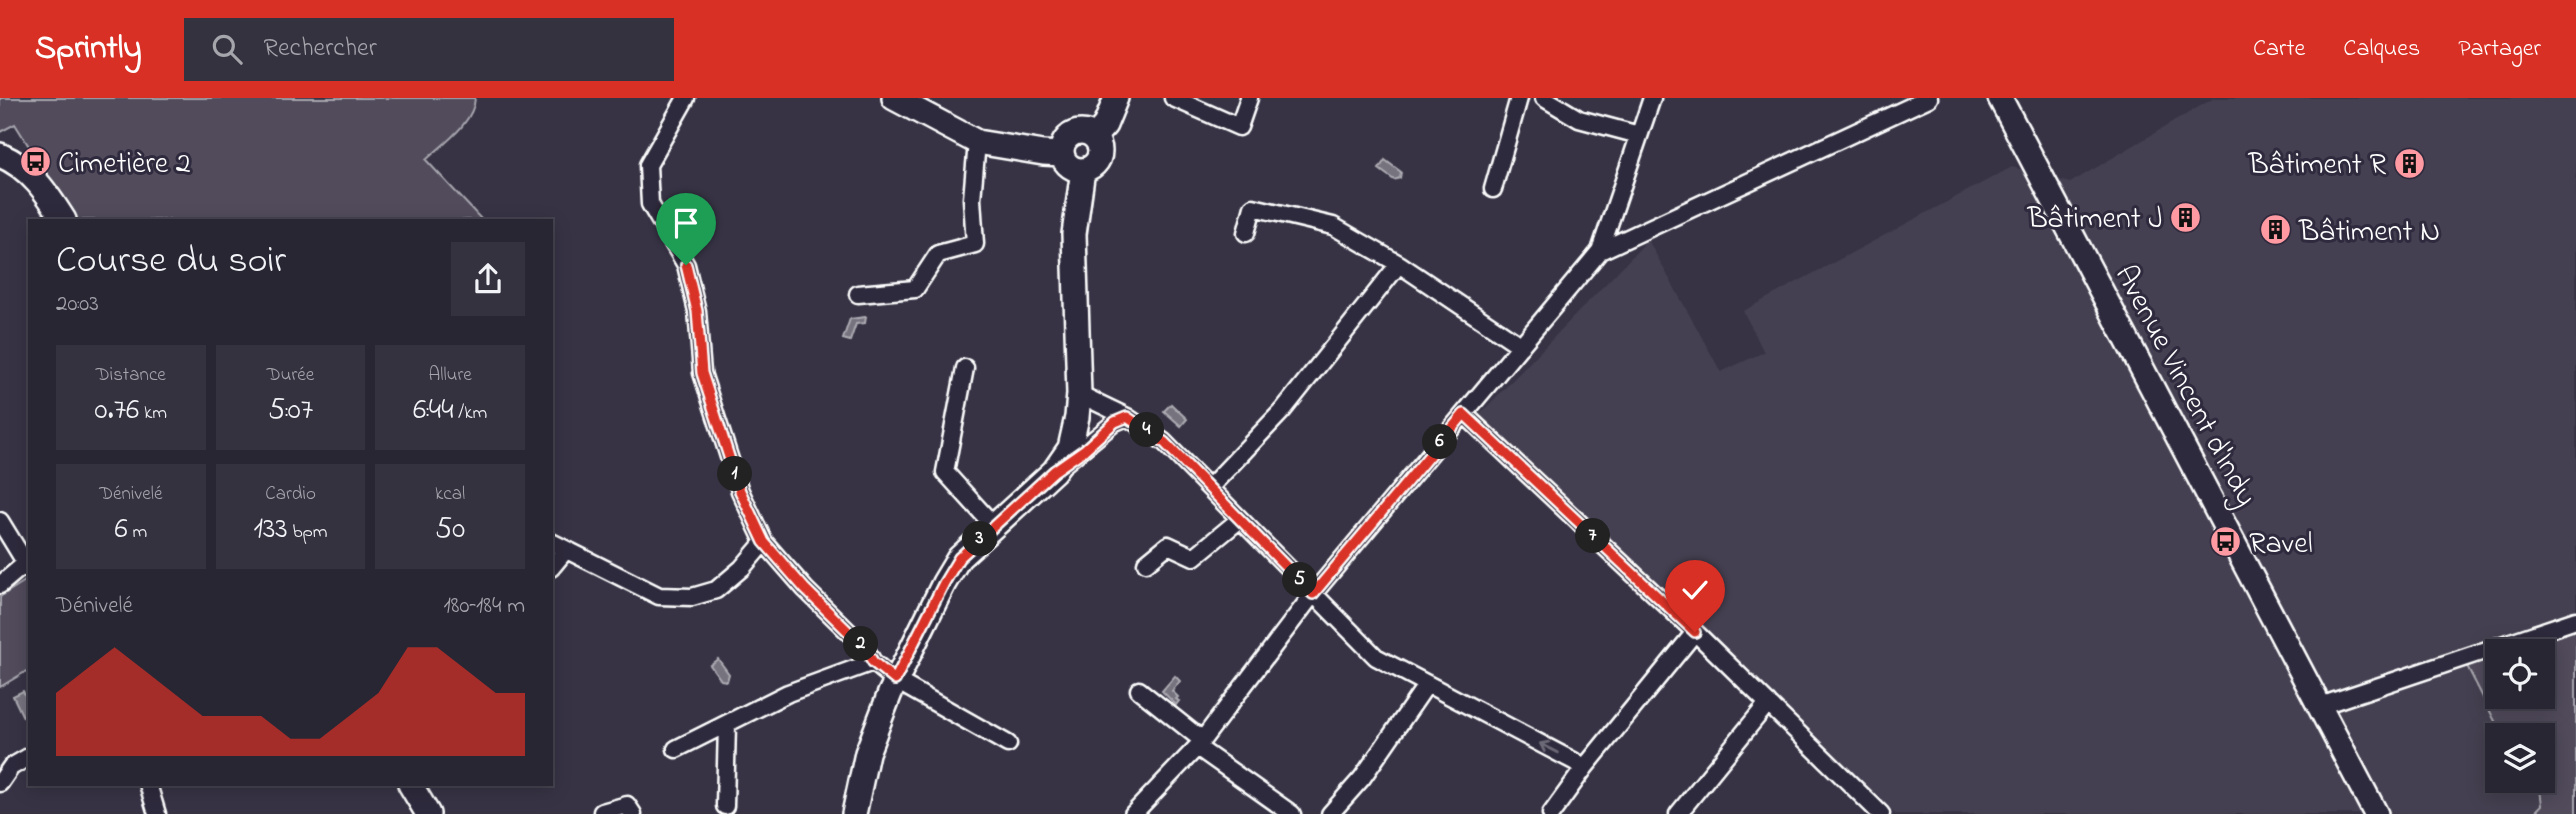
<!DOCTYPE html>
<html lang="fr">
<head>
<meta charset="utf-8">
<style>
	:root { --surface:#292634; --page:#353240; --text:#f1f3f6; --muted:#a5a5ac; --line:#45434f; --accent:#d93025 }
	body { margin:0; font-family:"Indie Flower",sans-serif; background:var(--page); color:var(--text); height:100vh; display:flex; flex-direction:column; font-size:26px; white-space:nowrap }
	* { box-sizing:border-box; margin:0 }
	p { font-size:23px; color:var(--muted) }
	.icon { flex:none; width:38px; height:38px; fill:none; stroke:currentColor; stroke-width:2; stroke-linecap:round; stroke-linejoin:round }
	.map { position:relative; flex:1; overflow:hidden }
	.panel { position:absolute; left:28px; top:121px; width:525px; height:567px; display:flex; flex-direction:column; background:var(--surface); border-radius:0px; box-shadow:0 4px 18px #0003,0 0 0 2px var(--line) }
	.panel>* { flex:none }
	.buttons { position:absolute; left:2485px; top:541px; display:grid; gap:14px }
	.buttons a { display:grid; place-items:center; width:70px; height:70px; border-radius:0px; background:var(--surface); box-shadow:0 4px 18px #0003,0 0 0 2px var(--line); font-size:35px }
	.pin { position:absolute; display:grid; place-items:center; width:60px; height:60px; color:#fff; margin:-72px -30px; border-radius:50% 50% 50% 0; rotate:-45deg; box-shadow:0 0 7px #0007 }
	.pin .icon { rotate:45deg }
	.km { position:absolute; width:35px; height:35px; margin:-18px; border-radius:50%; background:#222; color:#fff; font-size:19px; line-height:35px; text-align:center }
	.round { display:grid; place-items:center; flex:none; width:74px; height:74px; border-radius:0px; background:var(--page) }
	.head { display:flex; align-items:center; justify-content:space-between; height:119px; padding:0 28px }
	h1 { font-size:38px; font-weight:600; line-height:52px }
	.stats { display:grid; grid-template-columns:repeat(3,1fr); gap:10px; height:119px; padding:7px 28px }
	.stats div { display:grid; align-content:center; border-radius:0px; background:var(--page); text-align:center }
	.stats b { font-size:30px; font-weight:600 }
	.stats small { font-size:19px; font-weight:400 }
	.stats p { font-size:19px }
	.chart { height:196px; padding:14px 28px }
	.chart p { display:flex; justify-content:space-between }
	.chart svg { width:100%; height:126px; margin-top:7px; fill:var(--accent); opacity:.7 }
	header { display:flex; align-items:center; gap:42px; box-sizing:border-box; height:98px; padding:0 35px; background:var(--accent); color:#fff }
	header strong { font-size:33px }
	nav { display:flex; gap:38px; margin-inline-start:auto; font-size:24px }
	.search { width:490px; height:63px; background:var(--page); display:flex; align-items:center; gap:18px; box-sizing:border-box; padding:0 24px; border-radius:0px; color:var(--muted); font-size:26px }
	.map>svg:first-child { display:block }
	.built { fill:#444051 }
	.green { fill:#514c5c; stroke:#a8a6ae; stroke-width:2; fill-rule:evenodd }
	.water { fill:#76737f; stroke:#adabb2; stroke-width:2 }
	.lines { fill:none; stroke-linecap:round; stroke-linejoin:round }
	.street-casing { stroke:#fff; stroke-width:21 }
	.secondary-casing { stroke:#fff; stroke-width:28 }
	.street { stroke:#2f2a3d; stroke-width:16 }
	.secondary { stroke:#2f2a3d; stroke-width:23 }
	.oneway { stroke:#6d6a77 }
	.route-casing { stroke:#fff; stroke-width:14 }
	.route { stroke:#d93025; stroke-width:9 }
	.labels { text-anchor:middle; stroke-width:6; stroke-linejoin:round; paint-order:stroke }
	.poi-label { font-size:30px; fill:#fff; stroke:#2f2a3d; text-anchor:start }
	.street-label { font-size:30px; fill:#fff; stroke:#2f2a3d }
</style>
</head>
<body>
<header>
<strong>Sprintly</strong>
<div class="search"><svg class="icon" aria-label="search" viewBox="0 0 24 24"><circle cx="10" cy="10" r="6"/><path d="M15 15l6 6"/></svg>Rechercher</div>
<nav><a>Carte</a><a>Calques</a><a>Partager</a></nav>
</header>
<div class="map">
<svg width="2576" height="716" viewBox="0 0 2576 716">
	<rect width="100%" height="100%" fill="#373345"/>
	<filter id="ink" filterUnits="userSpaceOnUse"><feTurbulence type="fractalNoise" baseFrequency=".0143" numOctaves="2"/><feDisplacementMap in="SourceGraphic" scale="14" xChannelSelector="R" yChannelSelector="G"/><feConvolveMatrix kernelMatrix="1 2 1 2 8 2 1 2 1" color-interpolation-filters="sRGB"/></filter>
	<g filter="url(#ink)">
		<!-- built -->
		<path class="built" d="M2214,0H2576V522L2463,560L2502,637H2497V682L2539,683L2542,707L2533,716H1895L1476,320L1648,142L1721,274L1764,254L1743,213L2012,69L2070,85Z"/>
		<!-- green -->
		<path class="green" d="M0,0H475C474,25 443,46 426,62L482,122H75L15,26L0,34Z
			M25,483L30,490V571L0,589V499Z
			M2576,522V716H2533L2542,707L2539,683L2543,682V637H2502L2463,560ZM2497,553H2543V598H2497Z"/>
		<!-- water -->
		<path class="water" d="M1385,62L1401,74L1400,80L1394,82L1379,71Z
			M866,219L865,225L856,226L850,243L843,241L850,221Z
			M1171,306L1187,321L1181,328L1164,313Z
			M718,561L729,576L727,583L721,582L710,567Z
			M1175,578L1180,583L1172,593L1178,599L1176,601L1179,603L1176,607L1162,593Z
			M23,593L30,607V615L23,619L13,598Z"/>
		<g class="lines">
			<defs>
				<path id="street" d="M686,0L648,67L650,106L686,167L697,213L702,275L740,393L764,444L805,491L865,550L873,564L895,582L1008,646
					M1173,0L1239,29L1249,0
					M1544,0L1579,21L1639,37
					M1493,91L1519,0
					M1246,135L1253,109L1333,128L1399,166L1521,248
					M1600,153L1652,0
					M858,196L915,191L938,156L975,146L972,101L977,44
					M965,270L945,374L994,428
					M1079,296L1127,319L1164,344L1376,559L1585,669
					M1464,316L1695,534L1881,716
					M1064,366L1115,324L1127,319
					M1210,389L1283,312L1399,166
					M0,423L30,472
					M551,444L659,498L692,499L716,492L742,470L764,444
					M1146,465L1168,447L1194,459L1239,422
					M551,470L565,453
					M0,487L26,465
					M1139,592L1202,642
					M2320,608L2576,522
					M1197,649L1292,716
					M676,651L788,595L873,564
					M0,685L11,669L30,658
					M148,686L157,716
					M725,708L727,626
					M602,714L627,707L633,716
					M1133,716L1197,649L1313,496L1600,153L1929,0
					M1330,716L1362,680L1427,586
					M1551,716L1585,669L1695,534
					M1678,716L1768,605"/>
				<path id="secondary" d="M894,0L977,44L1043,55L1062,56
					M2000,0L2376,716
					M1062 53a19 19 0 1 1 38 0a19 19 0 1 1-38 0Z
					M1094,39L1105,27L1116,0
					M0,57C31,70 47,95 64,122
					M410,686L428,716
					M854,716L867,655L890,595L944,485L959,460L1054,373L1070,350L1077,319L1079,296L1074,136L1083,72"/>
			</defs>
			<!-- street casing -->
			<use href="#street" class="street-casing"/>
			<!-- secondary casing -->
			<use href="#secondary" class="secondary-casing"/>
			<!-- street -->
			<use href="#street" class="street"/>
			<!-- secondary -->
			<use href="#secondary" class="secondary"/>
		</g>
		<!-- one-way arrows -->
		<defs><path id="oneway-shaft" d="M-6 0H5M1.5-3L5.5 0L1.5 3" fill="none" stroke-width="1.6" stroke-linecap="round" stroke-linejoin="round" transform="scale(1.75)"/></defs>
		<use class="oneway" href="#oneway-shaft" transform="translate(1549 650) rotate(-153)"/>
	</g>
	<g class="lines" filter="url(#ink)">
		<defs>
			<path id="route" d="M686,167L697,213L702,275L740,393L764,444L805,491L865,550L873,564L895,582L944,485L959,460L1054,373L1084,352L1115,324L1127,319L1164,344L1313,496L1464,316L1695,534"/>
		</defs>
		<!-- route casing -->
		<use href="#route" class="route-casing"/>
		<!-- route -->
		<use href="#route" class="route"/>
	</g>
	<!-- icons -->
	<defs>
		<symbol id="bus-disc" viewBox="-11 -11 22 22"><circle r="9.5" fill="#ff9aa2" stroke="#2f2a3d"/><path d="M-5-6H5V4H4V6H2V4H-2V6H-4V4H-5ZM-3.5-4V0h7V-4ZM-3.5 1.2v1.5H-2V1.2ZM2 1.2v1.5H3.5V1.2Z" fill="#111"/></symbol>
		<symbol id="building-disc" viewBox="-11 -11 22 22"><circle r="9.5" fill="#ff9aa2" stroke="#2f2a3d"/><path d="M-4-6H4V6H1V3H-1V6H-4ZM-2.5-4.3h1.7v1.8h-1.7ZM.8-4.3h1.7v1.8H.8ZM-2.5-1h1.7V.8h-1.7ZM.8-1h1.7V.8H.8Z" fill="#111"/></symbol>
	</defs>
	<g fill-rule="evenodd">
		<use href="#bus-disc" x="18" y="46" width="35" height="35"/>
		<use href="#building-disc" x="2392" y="48" width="35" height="35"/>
		<use href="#building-disc" x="2168" y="102" width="35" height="35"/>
		<use href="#building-disc" x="2258" y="114" width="35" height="35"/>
		<use href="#bus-disc" x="2208" y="426" width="35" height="35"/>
	</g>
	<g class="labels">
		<!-- poi labels -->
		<g class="poi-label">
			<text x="58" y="74">Cimetière 2</text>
			<text x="2386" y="75" text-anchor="end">Bâtiment R</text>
			<text x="2163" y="129" text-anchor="end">Bâtiment J</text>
			<text x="2299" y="142">Bâtiment N</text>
			<text x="2249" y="454">Ravel</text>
		</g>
		<!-- street labels -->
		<g class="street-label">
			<text transform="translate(2187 287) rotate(62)" y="10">Avenue Vincent d'Indy</text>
		</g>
	</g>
</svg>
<div class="buttons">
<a><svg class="icon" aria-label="locate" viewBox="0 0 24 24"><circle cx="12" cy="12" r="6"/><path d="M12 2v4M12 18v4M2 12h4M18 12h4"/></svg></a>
<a><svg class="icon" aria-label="layers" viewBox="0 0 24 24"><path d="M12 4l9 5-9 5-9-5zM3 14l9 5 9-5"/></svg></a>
</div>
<div class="pin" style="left:686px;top:167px;background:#1e9e55"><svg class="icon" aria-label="arrive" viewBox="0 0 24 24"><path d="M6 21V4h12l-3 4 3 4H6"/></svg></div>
<div class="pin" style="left:1695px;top:534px;background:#d93025"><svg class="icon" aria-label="check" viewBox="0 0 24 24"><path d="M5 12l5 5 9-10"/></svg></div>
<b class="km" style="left:735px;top:376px">1</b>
<b class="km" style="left:861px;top:546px">2</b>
<b class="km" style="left:980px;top:441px">3</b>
<b class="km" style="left:1147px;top:332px">4</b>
<b class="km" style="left:1300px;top:482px">5</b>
<b class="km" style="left:1440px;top:344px">6</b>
<b class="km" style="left:1593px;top:438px">7</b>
<section class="panel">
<div class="head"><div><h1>Course du soir</h1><p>20:03</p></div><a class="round"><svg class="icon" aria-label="share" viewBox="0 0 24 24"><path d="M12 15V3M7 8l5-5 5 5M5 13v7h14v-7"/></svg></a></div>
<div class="stats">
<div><p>Distance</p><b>0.76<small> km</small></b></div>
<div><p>Durée</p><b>5:07</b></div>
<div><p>Allure</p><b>6:44<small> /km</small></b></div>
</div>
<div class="stats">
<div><p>Dénivelé</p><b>6<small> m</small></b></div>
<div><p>Cardio</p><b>133<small> bpm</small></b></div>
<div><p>kcal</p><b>50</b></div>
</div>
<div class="chart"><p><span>Dénivelé</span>180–184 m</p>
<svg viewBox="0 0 160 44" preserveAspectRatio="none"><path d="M0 44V22L10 14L20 6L30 14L40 22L50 30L60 30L70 30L80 38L90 38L100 30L110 22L120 6L130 6L140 14L150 22L160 22V44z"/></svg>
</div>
</section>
</div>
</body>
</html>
